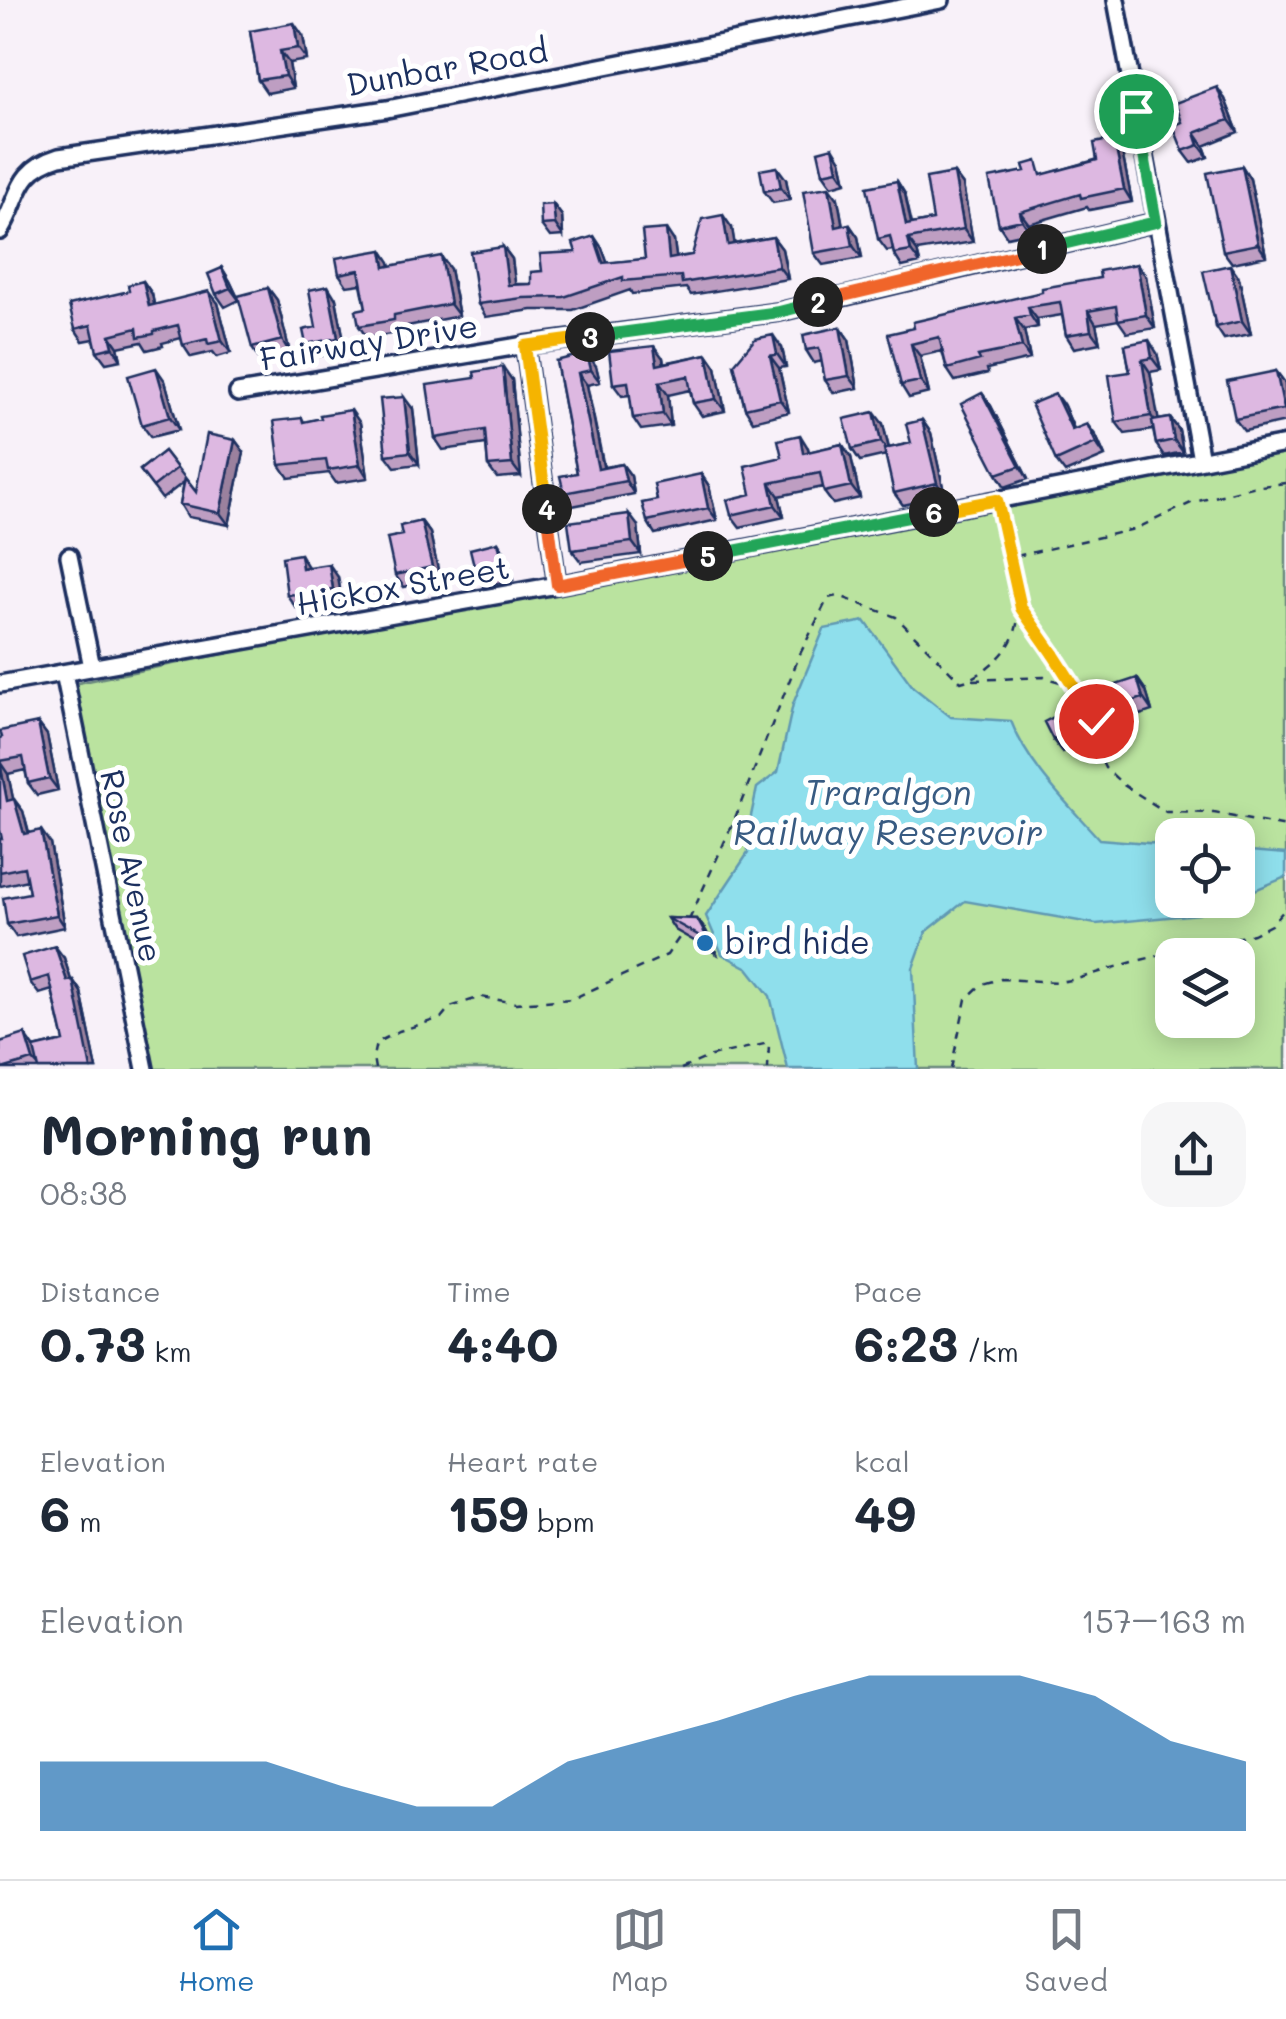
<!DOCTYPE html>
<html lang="en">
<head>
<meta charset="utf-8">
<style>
	:root { --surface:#fff; --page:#f6f6f7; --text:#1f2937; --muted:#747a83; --line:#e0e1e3; --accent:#1f6fb2 }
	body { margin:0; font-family:Mali,sans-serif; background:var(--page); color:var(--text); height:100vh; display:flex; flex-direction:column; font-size:38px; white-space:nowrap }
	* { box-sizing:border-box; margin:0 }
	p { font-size:32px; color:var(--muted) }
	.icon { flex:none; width:55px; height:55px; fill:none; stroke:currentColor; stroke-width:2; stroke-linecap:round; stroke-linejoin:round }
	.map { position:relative; height:1069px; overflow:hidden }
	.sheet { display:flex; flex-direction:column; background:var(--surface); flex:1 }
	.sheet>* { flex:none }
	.controls { position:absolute; left:1155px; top:818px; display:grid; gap:20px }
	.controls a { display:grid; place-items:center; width:100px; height:100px; border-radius:20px; background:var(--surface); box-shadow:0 5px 25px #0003; font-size:50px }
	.pin { position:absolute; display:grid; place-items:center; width:85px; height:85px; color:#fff; margin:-42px; border:5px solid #fff; border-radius:50%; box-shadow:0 2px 10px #0007 }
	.km { position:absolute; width:50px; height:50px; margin:-25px; border-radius:50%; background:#222; color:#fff; font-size:28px; line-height:50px; text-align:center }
	.round { display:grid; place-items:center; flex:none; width:105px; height:105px; border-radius:30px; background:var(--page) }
	.headline { display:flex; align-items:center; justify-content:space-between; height:170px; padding:0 40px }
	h1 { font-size:55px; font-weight:800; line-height:75px }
	.figures { display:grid; grid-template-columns:repeat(3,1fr); gap:15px; height:170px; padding:10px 40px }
	.figures div { display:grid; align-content:center }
	.figures b { font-size:50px; font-weight:800 }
	.figures small { font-size:28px; font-weight:400 }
	.figures p { font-size:28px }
	.chart { height:280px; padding:20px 40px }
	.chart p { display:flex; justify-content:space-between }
	.chart svg { width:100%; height:180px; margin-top:10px; fill:var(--accent); opacity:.7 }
	.menu { display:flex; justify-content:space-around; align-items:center; height:140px; border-top:2px solid var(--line); background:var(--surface); font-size:28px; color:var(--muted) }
	.menu a { display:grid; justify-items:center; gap:5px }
	.menu .current { color:var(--accent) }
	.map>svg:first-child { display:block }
	.green { fill:#bae39f; stroke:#6a897e; stroke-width:2.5; fill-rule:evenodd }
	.water { fill:#8fdfec; stroke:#6199b3; stroke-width:2.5 }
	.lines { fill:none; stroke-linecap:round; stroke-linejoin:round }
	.minor-casing { stroke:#1b2f5e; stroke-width:22 }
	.path { stroke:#1b2f5e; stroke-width:2.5; stroke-dasharray:8 8; stroke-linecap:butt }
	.minor { stroke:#fff; stroke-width:15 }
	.wall { fill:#be9ec2; stroke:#1b2f5e; stroke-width:2.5 }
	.shaded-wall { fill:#9b819e; stroke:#1b2f5e; stroke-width:2.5 }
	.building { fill:#ddb8e1; stroke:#1b2f5e; stroke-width:2.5 }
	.split-1-casing { stroke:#fff; stroke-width:20 }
	.split-2-casing { stroke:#fff; stroke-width:20 }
	.split-3-casing { stroke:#fff; stroke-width:20 }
	.split-4-casing { stroke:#fff; stroke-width:20 }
	.split-5-casing { stroke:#fff; stroke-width:20 }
	.split-6-casing { stroke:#fff; stroke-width:20 }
	.split-7-casing { stroke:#fff; stroke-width:20 }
	.split-8-casing { stroke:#fff; stroke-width:20 }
	.split-1 { stroke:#22a559; stroke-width:12 }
	.split-2 { stroke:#f0652b; stroke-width:12 }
	.split-3 { stroke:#22a559; stroke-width:12 }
	.split-4 { stroke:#f5b400; stroke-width:12 }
	.split-5 { stroke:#f0652b; stroke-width:12 }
	.split-6 { stroke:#22a559; stroke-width:12 }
	.split-7 { stroke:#f5b400; stroke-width:12 }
	.split-8 { stroke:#f5b400; stroke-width:12 }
	.poi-dot { fill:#1f6fb2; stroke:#fff; stroke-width:4 }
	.labels { text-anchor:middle; stroke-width:10; stroke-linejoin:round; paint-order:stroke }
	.street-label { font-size:32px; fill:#1b2f5e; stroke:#fff }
	.poi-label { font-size:32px; fill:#1b2f5e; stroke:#fff; text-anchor:start }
	.water-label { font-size:35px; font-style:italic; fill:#385b82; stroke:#fff }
</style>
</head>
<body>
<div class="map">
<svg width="1286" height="1069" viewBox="0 0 1286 1069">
	<rect width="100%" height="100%" fill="#f8f1f9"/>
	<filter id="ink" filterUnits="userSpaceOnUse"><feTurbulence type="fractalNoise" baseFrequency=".01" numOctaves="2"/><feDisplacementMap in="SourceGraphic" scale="20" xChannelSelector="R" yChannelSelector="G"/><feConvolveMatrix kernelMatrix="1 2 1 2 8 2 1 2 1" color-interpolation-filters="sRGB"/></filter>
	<g filter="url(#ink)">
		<!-- green -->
		<path class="green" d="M1286,448V1069H148L73,684L950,509ZM1172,835H1238V900H1172ZM1172,955H1238V1020H1172Z"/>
		<!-- water -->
		<path class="water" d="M865,621L913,687L951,717L1011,721C1029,767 1067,803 1099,839L1172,845V900H1231L1199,914L1096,924L965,901L926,932L913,968L918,1069H788L770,996L748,968L722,954L706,916L748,853V830L757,788L778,772L793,704L824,629Z
			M1238,850L1286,854V877L1238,897Z"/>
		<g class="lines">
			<defs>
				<path id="minor" d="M1116,0L1201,460
					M0,231C21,197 14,171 59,157L387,109L941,0
					M525,345L557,585
					M238,393L525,345L779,312L1156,222
					M69,556L92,667
					M64,673L145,1069
					M0,684L557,585L1286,444"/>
			</defs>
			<!-- minor casing -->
			<use href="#minor" class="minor-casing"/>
			<!-- path -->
			<path class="path" d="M1001,515L1012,557L1135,529L1191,503L1252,487L1286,483
				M1022,610L1062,663L1071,685L1096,721L1098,753L1105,768L1125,786L1166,812L1214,813L1286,827
				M973,680L1044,677L1069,685
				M1088,705L1115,706
				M689,920L733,823L800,654L828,598L839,596L896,617L961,682C973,679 980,674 989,666C1029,635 1019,601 1012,557
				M375,1069L373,1057L376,1043L399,1031L441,1018L450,1007L481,997L516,1003L572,999L667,955L683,932
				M681,1069L711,1056L769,1043L768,1069
				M951,1069L966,999L982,984L1001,979L1060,982L1077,979L1136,961L1253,934L1271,925L1286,908"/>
			<!-- minor -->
			<use href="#minor" class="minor"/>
		</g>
		<!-- wall -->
		<path class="wall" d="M250,31L303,36L307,60L289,63L293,88L267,93L258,80Z
			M1225,99L1238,132L1204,146L1208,157L1192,163L1183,151L1182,122Z
			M1122,152L1132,202L1089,210L1087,207L1029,224L1030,232L1007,237L999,225L1046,174Z
			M841,160L846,182L832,186L823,173Z
			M1242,166L1250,179L1266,256L1232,263L1223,251Z
			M954,173L963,185L973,242L917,251L920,263L902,267L894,254L893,250L887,251L878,239L897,181L905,194L912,224L933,220Z
			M786,179L790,200L773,203L764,191Z
			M838,199L843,226L849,224L858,237L862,258L823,265L814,253Z
			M553,204L562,216L563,236L550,237L541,225Z
			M732,228L734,244L773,237L782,249L788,279L691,295L686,288L632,294L630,290L573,310H532L486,317L478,304L503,247L512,259L515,284H531L542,271L576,252L602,248L607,263L645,259L674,241L676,257L692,255Z
			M382,250L391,266L450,269L459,316L402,327L403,332L367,338L359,326L366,308L361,284L347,286L339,274Z
			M1137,264L1146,276L1155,328L1127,333L1118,320L1096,324L1100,343L1074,348L1066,335L1062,315L1037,319L1038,327L1024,330L1030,359L987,369L988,373L955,381L947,369L942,351L920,356L929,393L909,398L901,385L914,328L1100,278Z
			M222,268L230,281L239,300L225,307L216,294Z
			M1239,278L1251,334L1224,339L1216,327Z
			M143,281L152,294L154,305L218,303L231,353L217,357L213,352L191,357L183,345L181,338L162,343L163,346L147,350L142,342L118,347L121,360L106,363L97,351L94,339L83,341L75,329Z
			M268,288L277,300L290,353L260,360L252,348Z
			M336,299L346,351L315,357L306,344Z
			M840,327L849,340L858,388L834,393L825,380L822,361L814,363L806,350Z
			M1125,345L1157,353L1161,370L1150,372L1158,420L1170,418L1179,430L1183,452L1164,456L1156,444L1153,430L1125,434L1116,422L1130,372Z
			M782,348L786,367L779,368L789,412L753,421L745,408L734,364Z
			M707,354L716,367L725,411L702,416L693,403L690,390L668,395L671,426L641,430L633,418L630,395L622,396L613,384L663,358L664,363Z
			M556,361L596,366L600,382L587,385L604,467L622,464L631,476L634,494L572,506L564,493L577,473Z
			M1276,371L1285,383L1286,387V422L1244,431L1235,419Z
			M512,380L521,476L497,478L488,466L486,444L443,450L435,438Z
			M165,381L179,430L151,437L142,425Z
			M982,393L991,406L1028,479L1005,487L997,474Z
			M1064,406L1074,429L1096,436L1105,456L1065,473L1056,461Z
			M413,409L419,464L395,467L386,455Z
			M302,418L304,422L360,423L368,478L336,483L329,473L289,478L280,465Z
			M922,420L931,433L945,496L903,505L894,493L886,455L860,461L852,449L883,424L889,448L911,443Z
			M235,440L244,452L229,525L188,517L180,504L184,482L162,499L140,470L164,451L196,492Z
			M842,444L851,457L860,498L833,504L824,492L823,487L779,496L784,517L740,527L731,515L751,494L782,457L808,448L809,452Z
			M701,474L709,486L717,520L655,534L647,521L657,500Z
			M421,521L430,533L440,579L404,587L395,575L402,535Z
			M638,526L641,554L581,562L572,550Z
			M498,542L506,555L513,580L484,586L476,574Z
			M308,567L338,577L342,601L296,608L287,595Z
			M1137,678L1146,691L1152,711L1125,720L1116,707Z
			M1062,713L1082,743L1062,752L1053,740Z
			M38,723L47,735L58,790L37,795L28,783L25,770L8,774L13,799L23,811L29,833L50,843L65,927L16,937L7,924L29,893L27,880L1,886L0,885V839H2L0,830V738Z
			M667,918L697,919L706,931L717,954L675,930Z
			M64,958L71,980H73L81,992L97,1069H2L34,1048L64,1041L52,990L39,994L30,982Z"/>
		<!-- shaded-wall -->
		<path class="shaded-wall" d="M294,23L303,36L307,60L298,48Z
			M280,51L289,63L293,88L285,76Z
			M1217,87L1225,99L1238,132L1229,120Z
			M1195,133L1204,146L1208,157L1199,145Z
			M1114,139L1122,152L1132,202L1124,189Z
			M833,147L841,160L846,182L838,170Z
			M1242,166L1250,179L1266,256L1258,244Z
			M777,167L786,179L790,200L781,188Z
			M954,173L963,185L973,242L964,229Z
			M897,181L905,194L914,238L906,225Z
			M829,187L838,199L845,239L836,227Z
			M553,204L562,216L563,236L555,224Z
			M1020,212L1029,224L1030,232L1022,220Z
			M723,215L732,228L737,258L728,245Z
			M849,224L858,237L862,258L853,246Z
			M666,229L674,241L678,271L669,259Z
			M594,236L602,248L612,275L603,263Z
			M773,237L782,249L788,279L779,267Z
			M908,239L917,251L920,263L911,251Z
			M503,247L512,259L517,297L508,285Z
			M382,250L390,262L394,279L385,267Z
			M441,256L450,269L459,316L450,304Z
			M1137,264L1146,276L1155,328L1146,315Z
			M1230,265L1239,278L1251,334L1242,321Z
			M222,268L230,281L239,300L230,288Z
			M143,281L152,294L157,319L149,306Z
			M328,286L336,299L346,351L338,338Z
			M268,288L277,300L290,353L282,340Z
			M209,291L218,303L231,353L222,341Z
			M1028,307L1037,319L1038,327L1030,315Z
			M1088,311L1096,324L1100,343L1091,331Z
			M1015,318L1024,330L1030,359L1022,347Z
			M840,327L849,340L858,388L849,376Z
			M110,335L118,347L121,360L113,347Z
			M773,335L782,348L786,367L777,354Z
			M1149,340L1157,353L1161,370L1152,358Z
			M911,344L920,356L929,393L920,381Z
			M654,346L663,358L665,377L657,365Z
			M587,353L596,366L600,382L591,370Z
			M707,354L716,367L725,411L716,399Z
			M770,356L779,368L789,412L780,400Z
			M1142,360L1150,372L1160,428L1151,416Z
			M503,367L512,380L521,476L512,464Z
			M156,368L165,381L179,430L170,417Z
			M1276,371L1285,383L1286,411L1284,409Z
			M578,373L587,385L606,481L598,469Z
			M659,382L668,395L671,426L663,414Z
			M982,393L991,406L1028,479L1020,466Z
			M1055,394L1064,406L1080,443L1072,430Z
			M404,397L413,409L419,464L410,452Z
			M351,410L360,423L368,478L360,465Z
			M874,412L883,424L890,454L881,442Z
			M1170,418L1179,430L1183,452L1174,440Z
			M922,420L931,433L945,496L937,483Z
			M1087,424L1096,436L1105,456L1096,443Z
			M800,435L808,448L812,466L803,453Z
			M235,440L244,452L229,525L220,513Z
			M842,444L851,457L860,498L851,486Z
			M622,464L631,476L634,494L626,481Z
			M701,474L709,486L717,520L708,508Z
			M770,483L779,496L784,517L775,505Z
			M629,514L638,526L641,554L632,542Z
			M421,521L430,533L440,579L432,567Z
			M498,542L506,555L513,580L504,568Z
			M300,554L308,567L302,568Z
			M329,564L338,577L342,601L333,589Z
			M1137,678L1146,691L1152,711L1143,698Z
			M38,723L47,735L58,790L49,778Z
			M0,762L8,774L16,813L7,801Z
			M14,799L23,811L32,846L24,834Z
			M41,830L50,843L65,927L57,915Z
			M697,919L706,931L717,954L709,941Z
			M55,946L64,958L75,993L73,980L81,992L97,1069H91L67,981Z
			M25,1034L34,1047L41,1069L33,1060Z"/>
		<!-- building -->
		<path class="building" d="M294,23L298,48L280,51L285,76L258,80L250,31Z
			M1217,87L1229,120L1195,133L1199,145L1183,151L1173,126L1182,122L1175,103Z
			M1114,139L1124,189L1081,198L1080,194L1020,212L1022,220L999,225L989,178L1025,171L1023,165L1037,161L1041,175L1097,160L1094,143Z
			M833,147L838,170L823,173L818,151Z
			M1242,166L1258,244L1223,251L1207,173Z
			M777,167L781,188L764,191L760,170Z
			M954,173L964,229L908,239L911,251L894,254L890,236L878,239L867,187L897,181L906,225L933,220L926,178Z
			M829,187L836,227L849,224L853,246L814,253L803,191Z
			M553,204L555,224L541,225L540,205Z
			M723,215L728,245L773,237L779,267L682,283L681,276L623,281V277L564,297L523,298L478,304L470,252L503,247L508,285L531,284V272L542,271L540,254L576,252L573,243L594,236L603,263L645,259L642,231L666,229L669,259L692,255L702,219Z
			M382,250L385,267L441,256L450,304L394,315V320L359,326L356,310L366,308L359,270L339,274L336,258Z
			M1137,264L1146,315L1118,320L1116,306L1088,311L1091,331L1066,335L1060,302L1028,307L1030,315L1015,318L1022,347L978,356L980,360L947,369L939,337L911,344L920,381L901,385L888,334L914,328L913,322L1042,292V288L1100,278L1099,271Z
			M1230,265L1242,321L1216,327L1203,271Z
			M222,268L230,288L216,294L208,274Z
			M143,281L149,306L209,291L222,341L208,344L207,339L183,345L178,325L154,331V334L138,337L137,328L110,335L113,347L97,351L91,325L75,329L69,305L129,291L128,285Z
			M328,286L338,338L306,344L303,330L316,327L309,290Z
			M268,288L282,340L252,348L238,296Z
			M840,327L849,376L825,380L819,348L806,350L803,335Z
			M773,335L777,354L770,356L780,400L745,408L734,364L755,339Z
			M1149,340L1152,358L1142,360L1151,416L1116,422L1109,375L1130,372L1125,345Z
			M654,346L657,365L707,354L716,399L693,403L688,376L659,382L663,414L633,418L628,382L613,384L609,351Z
			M587,353L591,370L578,373L598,469L622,464L626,481L564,493L560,476L577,473L556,361Z
			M503,367L512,464L488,466L485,430L435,438L427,385L475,378L474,372Z
			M156,368L170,417L142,425L128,376Z
			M1276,371L1284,409L1235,419L1227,381Z
			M982,393L1020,466L997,474L961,404Z
			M1055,394L1072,430L1087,424L1096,443L1056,461L1031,404Z
			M404,397L410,452L386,455L380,399Z
			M351,410L360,465L328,470L326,460L280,465L274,421L302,418L303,422L321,418L320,415Z
			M874,412L881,442L852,449L844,419Z
			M1170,418L1174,440L1156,444L1152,421Z
			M922,420L937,483L894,493L884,449L911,443L906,424Z
			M207,434L235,440L220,513L180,504L185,478L196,492Z
			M800,435L803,453L842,444L851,486L824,492L820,473L770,483L775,505L731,515L727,500L751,494L745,466L782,457L778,440Z
			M164,451L177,468L153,487L140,470Z
			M701,474L708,508L647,521L642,503L657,500L654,484Z
			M629,514L632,542L572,550L568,522Z
			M421,521L432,567L395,575L387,538L402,535L400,526Z
			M498,542L504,568L476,574L470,549Z
			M300,554L302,568L329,564L333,589L287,595L282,557Z
			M1137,678L1143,698L1116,707L1110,687Z
			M1062,713L1073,731L1053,740L1044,722Z
			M38,723L49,778L28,783L23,757L0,761V738L2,737L0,731Z
			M0,763L7,801L14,799L24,834L41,830L57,915L7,924L3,898L29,893L24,867L0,872V839H2L0,830Z
			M667,918L697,919L709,941Z
			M55,946L67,981L73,980L91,1069H39L34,1048L64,1041L49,976L30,982L22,956Z
			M25,1034L33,1060L2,1069L0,1061V1042Z"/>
	</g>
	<g class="lines" filter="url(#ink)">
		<defs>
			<path id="split-1" d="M1042,249L1156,222L1136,111"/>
			<path id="split-2" d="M818,302L1042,249"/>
			<path id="split-3" d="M590,337L779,312L818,302"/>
			<path id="split-4" d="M547,509L525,346L590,337"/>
			<path id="split-5" d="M547,509L557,585L708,556"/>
			<path id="split-6" d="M708,556L934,512"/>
			<path id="split-7" d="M934,512L997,500L1021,608L1053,654"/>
			<path id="split-8" d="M1053,654L1096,721"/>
		</defs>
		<!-- split-1 casing -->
		<use href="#split-1" class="split-1-casing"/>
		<!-- split-2 casing -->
		<use href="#split-2" class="split-2-casing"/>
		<!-- split-3 casing -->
		<use href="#split-3" class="split-3-casing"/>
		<!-- split-4 casing -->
		<use href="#split-4" class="split-4-casing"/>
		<!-- split-5 casing -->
		<use href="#split-5" class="split-5-casing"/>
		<!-- split-6 casing -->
		<use href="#split-6" class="split-6-casing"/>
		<!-- split-7 casing -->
		<use href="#split-7" class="split-7-casing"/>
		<!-- split-8 casing -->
		<use href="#split-8" class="split-8-casing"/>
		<!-- split-1 -->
		<use href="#split-1" class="split-1"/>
		<!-- split-2 -->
		<use href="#split-2" class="split-2"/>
		<!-- split-3 -->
		<use href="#split-3" class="split-3"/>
		<!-- split-4 -->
		<use href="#split-4" class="split-4"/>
		<!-- split-5 -->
		<use href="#split-5" class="split-5"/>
		<!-- split-6 -->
		<use href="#split-6" class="split-6"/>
		<!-- split-7 -->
		<use href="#split-7" class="split-7"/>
		<!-- split-8 -->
		<use href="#split-8" class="split-8"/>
	</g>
	<!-- markers -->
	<circle class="poi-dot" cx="705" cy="943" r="10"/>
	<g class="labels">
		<!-- street labels -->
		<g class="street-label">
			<text transform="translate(447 68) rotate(-10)" y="11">Dunbar Road</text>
			<text transform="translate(369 343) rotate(-9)" y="11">Fairway Drive</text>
			<text transform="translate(403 586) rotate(-10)" y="11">Hickox Street</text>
			<text transform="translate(131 866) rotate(78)" y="11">Rose Avenue</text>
		</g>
		<!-- poi labels -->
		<g class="poi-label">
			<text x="725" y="954">bird hide</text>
		</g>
		<!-- water labels -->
		<g class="water-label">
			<text x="888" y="805">Traralgon<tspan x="888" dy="40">Railway Reservoir</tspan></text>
		</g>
	</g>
</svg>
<div class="controls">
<a><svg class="icon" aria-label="locate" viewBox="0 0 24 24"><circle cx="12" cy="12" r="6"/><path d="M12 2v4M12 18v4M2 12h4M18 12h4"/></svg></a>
<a><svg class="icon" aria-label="layers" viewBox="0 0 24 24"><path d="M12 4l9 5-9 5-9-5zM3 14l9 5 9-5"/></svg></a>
</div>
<div class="pin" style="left:1136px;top:111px;background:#1e9e55"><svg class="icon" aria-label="arrive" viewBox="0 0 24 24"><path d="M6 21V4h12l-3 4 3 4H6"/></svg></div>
<div class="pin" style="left:1096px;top:721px;background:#d93025"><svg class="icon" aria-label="check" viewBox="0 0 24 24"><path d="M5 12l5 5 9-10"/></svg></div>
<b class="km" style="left:1042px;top:249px">1</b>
<b class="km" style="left:818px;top:302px">2</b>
<b class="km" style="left:590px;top:337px">3</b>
<b class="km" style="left:547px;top:509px">4</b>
<b class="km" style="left:708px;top:556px">5</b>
<b class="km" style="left:934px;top:512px">6</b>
</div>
<section class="sheet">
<div class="headline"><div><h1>Morning run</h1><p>08:38</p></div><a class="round"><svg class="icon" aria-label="share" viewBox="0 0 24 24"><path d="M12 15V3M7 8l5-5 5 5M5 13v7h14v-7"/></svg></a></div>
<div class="figures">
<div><p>Distance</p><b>0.73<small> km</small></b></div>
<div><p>Time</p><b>4:40</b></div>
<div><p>Pace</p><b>6:23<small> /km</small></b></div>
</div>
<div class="figures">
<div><p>Elevation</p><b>6<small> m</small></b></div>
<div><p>Heart rate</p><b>159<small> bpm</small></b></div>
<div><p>kcal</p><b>49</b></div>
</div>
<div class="chart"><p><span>Elevation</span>157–163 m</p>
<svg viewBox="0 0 160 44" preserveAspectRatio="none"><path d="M0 44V27L10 27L20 27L30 27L40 33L50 38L60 38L70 27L80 22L90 17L100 11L110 6L120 6L130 6L140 11L150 22L160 27V44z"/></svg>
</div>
</section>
<nav class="menu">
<a class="current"><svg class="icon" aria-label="home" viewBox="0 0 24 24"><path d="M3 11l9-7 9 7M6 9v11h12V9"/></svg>Home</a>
<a><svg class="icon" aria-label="map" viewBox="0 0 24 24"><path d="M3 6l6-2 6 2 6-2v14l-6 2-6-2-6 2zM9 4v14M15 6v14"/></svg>Map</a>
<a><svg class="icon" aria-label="saved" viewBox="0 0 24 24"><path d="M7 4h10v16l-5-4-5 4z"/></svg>Saved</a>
</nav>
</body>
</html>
